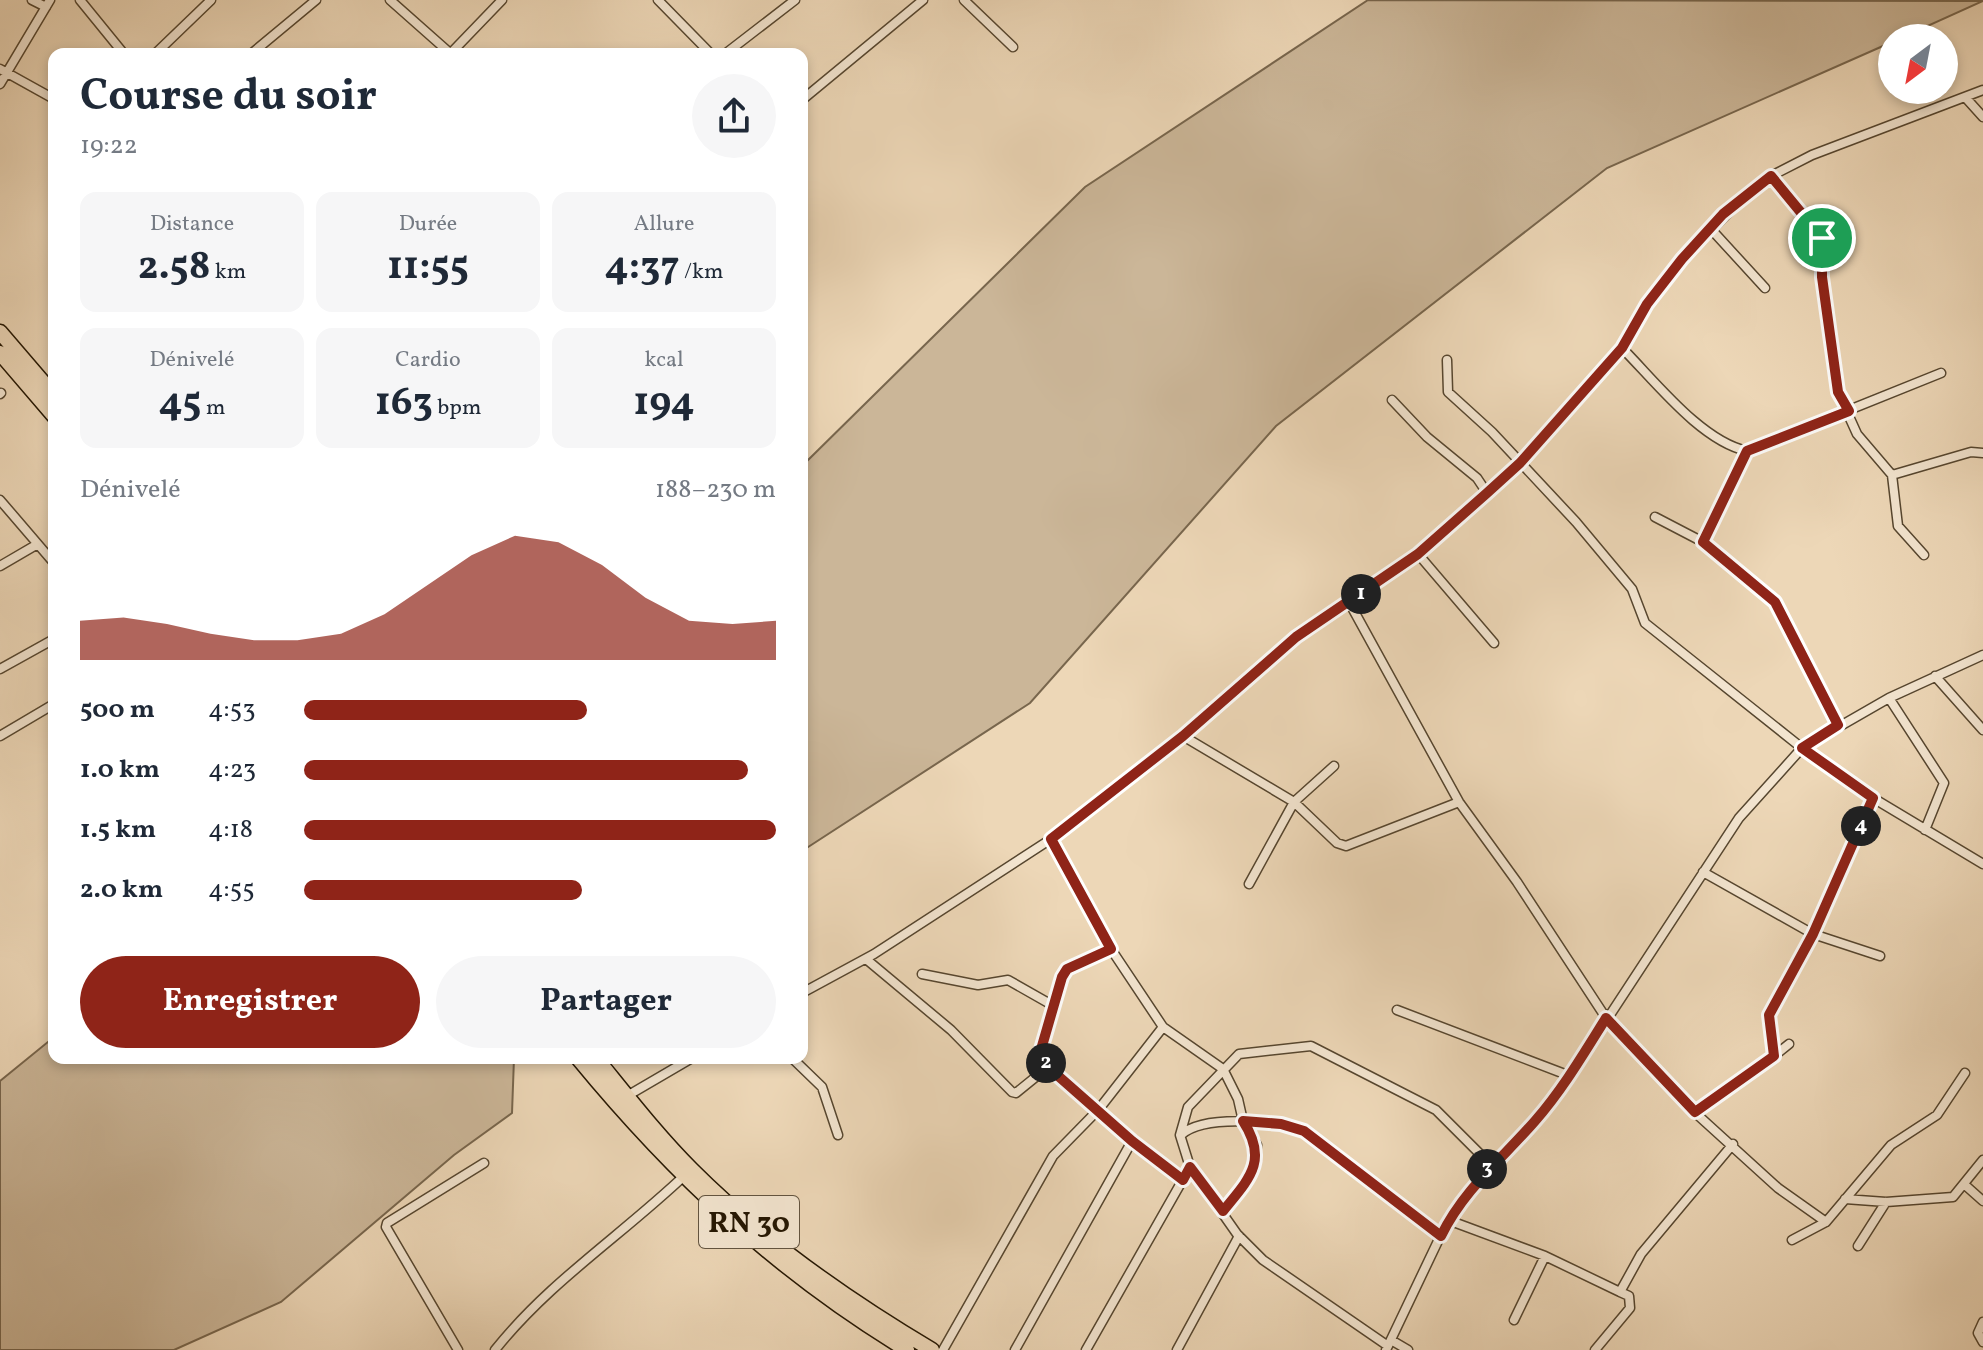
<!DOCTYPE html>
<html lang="fr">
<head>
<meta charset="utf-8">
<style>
	:root { --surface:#fff; --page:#f6f6f7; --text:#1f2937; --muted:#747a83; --accent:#8f2418 }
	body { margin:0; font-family:Vollkorn,serif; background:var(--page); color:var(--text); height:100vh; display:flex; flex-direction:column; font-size:30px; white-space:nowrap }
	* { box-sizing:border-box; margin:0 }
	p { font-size:26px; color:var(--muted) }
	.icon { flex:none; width:44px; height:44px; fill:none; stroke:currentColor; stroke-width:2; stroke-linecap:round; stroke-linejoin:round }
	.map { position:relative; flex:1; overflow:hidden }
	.drawer { position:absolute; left:48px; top:48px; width:760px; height:1016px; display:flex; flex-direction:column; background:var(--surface); border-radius:16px; box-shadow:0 4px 12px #0003 }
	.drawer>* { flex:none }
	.needle { width:52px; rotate:212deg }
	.tools { position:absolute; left:1878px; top:24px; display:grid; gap:16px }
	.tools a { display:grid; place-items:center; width:80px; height:80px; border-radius:50%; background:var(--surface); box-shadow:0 4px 12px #0003; font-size:40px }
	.pin { position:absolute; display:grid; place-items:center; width:68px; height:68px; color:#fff; margin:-34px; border:4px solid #fff; border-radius:50%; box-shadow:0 2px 8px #0007 }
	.km { position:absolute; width:40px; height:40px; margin:-20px; border-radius:50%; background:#222; color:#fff; font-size:22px; line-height:40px; text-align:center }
	.round { display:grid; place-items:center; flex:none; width:84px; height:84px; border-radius:42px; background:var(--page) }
	.headline { display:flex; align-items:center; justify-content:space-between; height:136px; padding:0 32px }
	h1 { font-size:44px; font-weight:700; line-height:60px }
	.figures { display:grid; grid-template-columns:repeat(3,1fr); gap:12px; height:136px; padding:8px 32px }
	.figures div { display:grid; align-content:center; border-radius:16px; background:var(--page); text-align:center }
	.figures b { font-size:40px; font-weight:700 }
	.figures small { font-size:22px; font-weight:400 }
	.figures p { font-size:22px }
	.chart { height:224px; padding:16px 32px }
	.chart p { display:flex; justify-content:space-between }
	.chart svg { width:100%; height:144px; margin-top:8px; fill:var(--accent); opacity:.7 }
	.primary-button { display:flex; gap:16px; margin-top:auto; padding:16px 32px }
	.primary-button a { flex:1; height:92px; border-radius:48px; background:var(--accent); color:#fff; font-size:32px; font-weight:700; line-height:92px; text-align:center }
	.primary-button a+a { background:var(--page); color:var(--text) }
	ul { padding:0 32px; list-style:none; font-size:26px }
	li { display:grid; grid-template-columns:128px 96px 1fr; align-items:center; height:60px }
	li i { height:20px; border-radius:10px; background:var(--accent) }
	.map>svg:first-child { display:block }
	.green { fill:#cbb698; stroke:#78664d; stroke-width:2 }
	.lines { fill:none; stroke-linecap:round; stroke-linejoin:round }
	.street-casing { stroke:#56462f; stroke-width:11 }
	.primary-casing { stroke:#241602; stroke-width:17 }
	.street { stroke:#f3e5d0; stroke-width:8 }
	.primary { stroke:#edd7b7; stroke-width:14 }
	.route-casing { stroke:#fff; stroke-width:16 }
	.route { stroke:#8f2418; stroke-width:10 }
	.labels { text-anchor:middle; stroke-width:6; stroke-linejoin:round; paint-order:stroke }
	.shield { fill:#f3e5d0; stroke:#625440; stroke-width:2 }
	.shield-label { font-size:30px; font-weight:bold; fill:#241602 }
</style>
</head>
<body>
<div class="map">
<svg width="1983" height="1350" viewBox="0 0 1983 1350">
	<rect width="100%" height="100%" fill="#edd7b7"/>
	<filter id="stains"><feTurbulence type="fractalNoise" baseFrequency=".0025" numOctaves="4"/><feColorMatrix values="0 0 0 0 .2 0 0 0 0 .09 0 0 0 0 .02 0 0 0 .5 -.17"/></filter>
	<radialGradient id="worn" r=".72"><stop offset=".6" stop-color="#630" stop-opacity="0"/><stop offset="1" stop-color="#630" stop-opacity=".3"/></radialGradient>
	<!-- green -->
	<path class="green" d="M1368,0L1983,1L1901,38H1892V42L1607,168L1276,426L1030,703L802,851V466L1085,187Z
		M54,1037V1058H514L512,1113L454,1155L281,1302L174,1350H0V1081Z"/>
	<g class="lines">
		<defs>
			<path id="street" d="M32,0L46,7
				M80,0L124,54
				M390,0L451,54
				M658,0L711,54
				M964,0L1013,47
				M155,54L211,0
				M251,54L316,0
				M450,54L502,0
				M725,54L795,0
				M0,69L54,99
				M0,84L50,0
				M1965,97L1983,117
				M802,100L923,0
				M1771,176L1822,238V277L1838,392L1857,434L1892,475L1898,526L1924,555
				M1710,228L1765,288
				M1622,348C1655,381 1701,441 1747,451L1941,373
				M1447,360L1448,392L1492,432L1576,522L1632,589L1645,623L1802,748L1873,798L1983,864
				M0,394L1,393
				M1392,400L1427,437L1477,478L1487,493
				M1892,475L1971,452L1983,453
				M0,500L54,563
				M1655,517L1703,542L1775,602L1838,725
				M1703,542L1747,451
				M1418,554L1494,643
				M0,566L36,545
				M1349,602L1459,802L1517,882L1606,1018L1691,1109L1778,1188L1826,1222
				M0,669L54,639
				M1935,676L1983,730
				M1889,698L1944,783L1925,830
				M0,736L54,704
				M1183,736L1294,802L1337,843L1346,846L1459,802
				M1051,839L1111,949L1163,1027L1223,1069L1238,1099L1243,1121L1257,1145L1255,1163L1244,1185L1223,1211
				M1703,872L1813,934L1880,956
				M1249,884L1294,802L1334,766
				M1111,949L1067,969L1062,977L1040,1053L1048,1067L1132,1141L1183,1180
				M866,959L951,1030L1012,1092L1016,1093L1048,1067
				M922,974L978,985L1008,980L1052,1005
				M802,993L874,954L1051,839L1183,736L1296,637L1418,554L1520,463L1622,348L1647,304L1682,259L1744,197L1771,176L1812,155L1983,90
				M1397,1010L1570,1076
				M1774,1056L1789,1044
				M792,1058L822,1087L838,1135
				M627,1096L692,1058
				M1695,1112L1774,1056L1769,1015L1813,934L1873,798
				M1181,1135C1204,1114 1277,1121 1304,1131L1441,1236
				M1965,1185L1983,1201
				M1845,1199L1886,1202L1953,1197L1983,1160
				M1448,1220L1545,1256L1620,1292
				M1792,1240L1826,1222L1891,1145L1937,1115L1965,1073
				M1858,1246L1886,1202
				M1514,1320L1545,1256
				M1983,1322L1978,1333L1983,1342
				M1391,1340L1408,1350
				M1388,1346L1263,1260L1237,1234L1190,1167L1180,1135L1188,1107L1239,1054L1311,1046L1436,1110L1491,1165
				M458,1350L386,1227L387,1223L484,1163
				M495,1350C549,1282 622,1235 685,1175
				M943,1350L1053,1156L1099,1109L1163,1027
				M1015,1350L1132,1141
				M1086,1350L1190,1167
				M1177,1350L1239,1236
				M1386,1350L1448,1220L1482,1174L1536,1120L1570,1076L1739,818L1802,748L1889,698L1983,655
				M1595,1350L1630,1308L1629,1296L1620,1292L1641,1254L1733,1144"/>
			<path id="primary" d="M0,332L54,395
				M0,353L54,416
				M578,1058C675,1176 777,1271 907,1350
				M596,1058C627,1096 657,1135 692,1170C763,1241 846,1299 932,1350"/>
		</defs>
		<!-- street casing -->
		<use href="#street" class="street-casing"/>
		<!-- primary casing -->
		<use href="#primary" class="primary-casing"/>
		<!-- street -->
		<use href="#street" class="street"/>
		<!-- primary -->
		<use href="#primary" class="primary"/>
	</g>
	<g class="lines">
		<defs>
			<path id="route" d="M1771,176L1822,238V277L1838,392L1849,411L1747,451L1703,542L1775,602L1838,725L1802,748L1873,798L1813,934L1769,1015L1774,1056L1695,1112L1606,1018C1584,1053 1563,1089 1535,1121C1502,1159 1464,1189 1441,1236L1304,1131L1281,1124L1243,1121C1269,1161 1249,1179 1223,1211L1190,1167L1183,1180L1132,1141L1048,1067L1040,1053L1062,977L1067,969L1111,949L1051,839L1183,736L1296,637L1418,554L1487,493L1520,463L1622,348L1647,304L1682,259L1723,214Z"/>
		</defs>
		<!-- route casing -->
		<use href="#route" class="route-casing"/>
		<!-- route -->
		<use href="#route" class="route"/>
	</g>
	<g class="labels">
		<!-- shield labels -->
		<rect class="shield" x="699" y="1196" width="100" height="52" rx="6"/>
		<g class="shield-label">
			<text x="749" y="1232">RN 30</text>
		</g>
	</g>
	<rect width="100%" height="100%" filter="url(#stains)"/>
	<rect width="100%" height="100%" fill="url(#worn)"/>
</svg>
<div class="tools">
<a><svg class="needle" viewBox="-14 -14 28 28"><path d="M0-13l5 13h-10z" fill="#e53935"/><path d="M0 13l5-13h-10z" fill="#747a83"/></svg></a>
</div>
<div class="pin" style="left:1822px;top:238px;background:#1e9e55"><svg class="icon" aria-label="arrive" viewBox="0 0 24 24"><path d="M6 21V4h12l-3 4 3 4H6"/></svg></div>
<b class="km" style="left:1361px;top:594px">1</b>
<b class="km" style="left:1046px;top:1063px">2</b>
<b class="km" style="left:1487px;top:1169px">3</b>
<b class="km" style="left:1861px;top:826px">4</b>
<section class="drawer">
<div class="headline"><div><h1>Course du soir</h1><p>19:22</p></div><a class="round"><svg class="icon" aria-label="share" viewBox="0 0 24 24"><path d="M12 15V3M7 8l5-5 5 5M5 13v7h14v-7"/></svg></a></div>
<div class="figures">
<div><p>Distance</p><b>2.58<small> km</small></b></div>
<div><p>Durée</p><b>11:55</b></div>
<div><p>Allure</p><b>4:37<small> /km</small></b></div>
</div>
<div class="figures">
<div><p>Dénivelé</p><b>45<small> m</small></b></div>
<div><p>Cardio</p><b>163<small> bpm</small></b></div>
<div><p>kcal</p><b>194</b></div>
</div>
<div class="chart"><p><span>Dénivelé</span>188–230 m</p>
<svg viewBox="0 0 160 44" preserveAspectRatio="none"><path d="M0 44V32L10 31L20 33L30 36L40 38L50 38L60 36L70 30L80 21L90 12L100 6L110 8L120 15L130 25L140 32L150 33L160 32V44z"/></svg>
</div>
<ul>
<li><b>500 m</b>4:53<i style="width:60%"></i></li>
<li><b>1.0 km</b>4:23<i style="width:94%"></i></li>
<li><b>1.5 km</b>4:18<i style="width:100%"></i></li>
<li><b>2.0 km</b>4:55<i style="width:59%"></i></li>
</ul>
<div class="primary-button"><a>Enregistrer</a><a>Partager</a></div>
</section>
</div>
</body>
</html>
